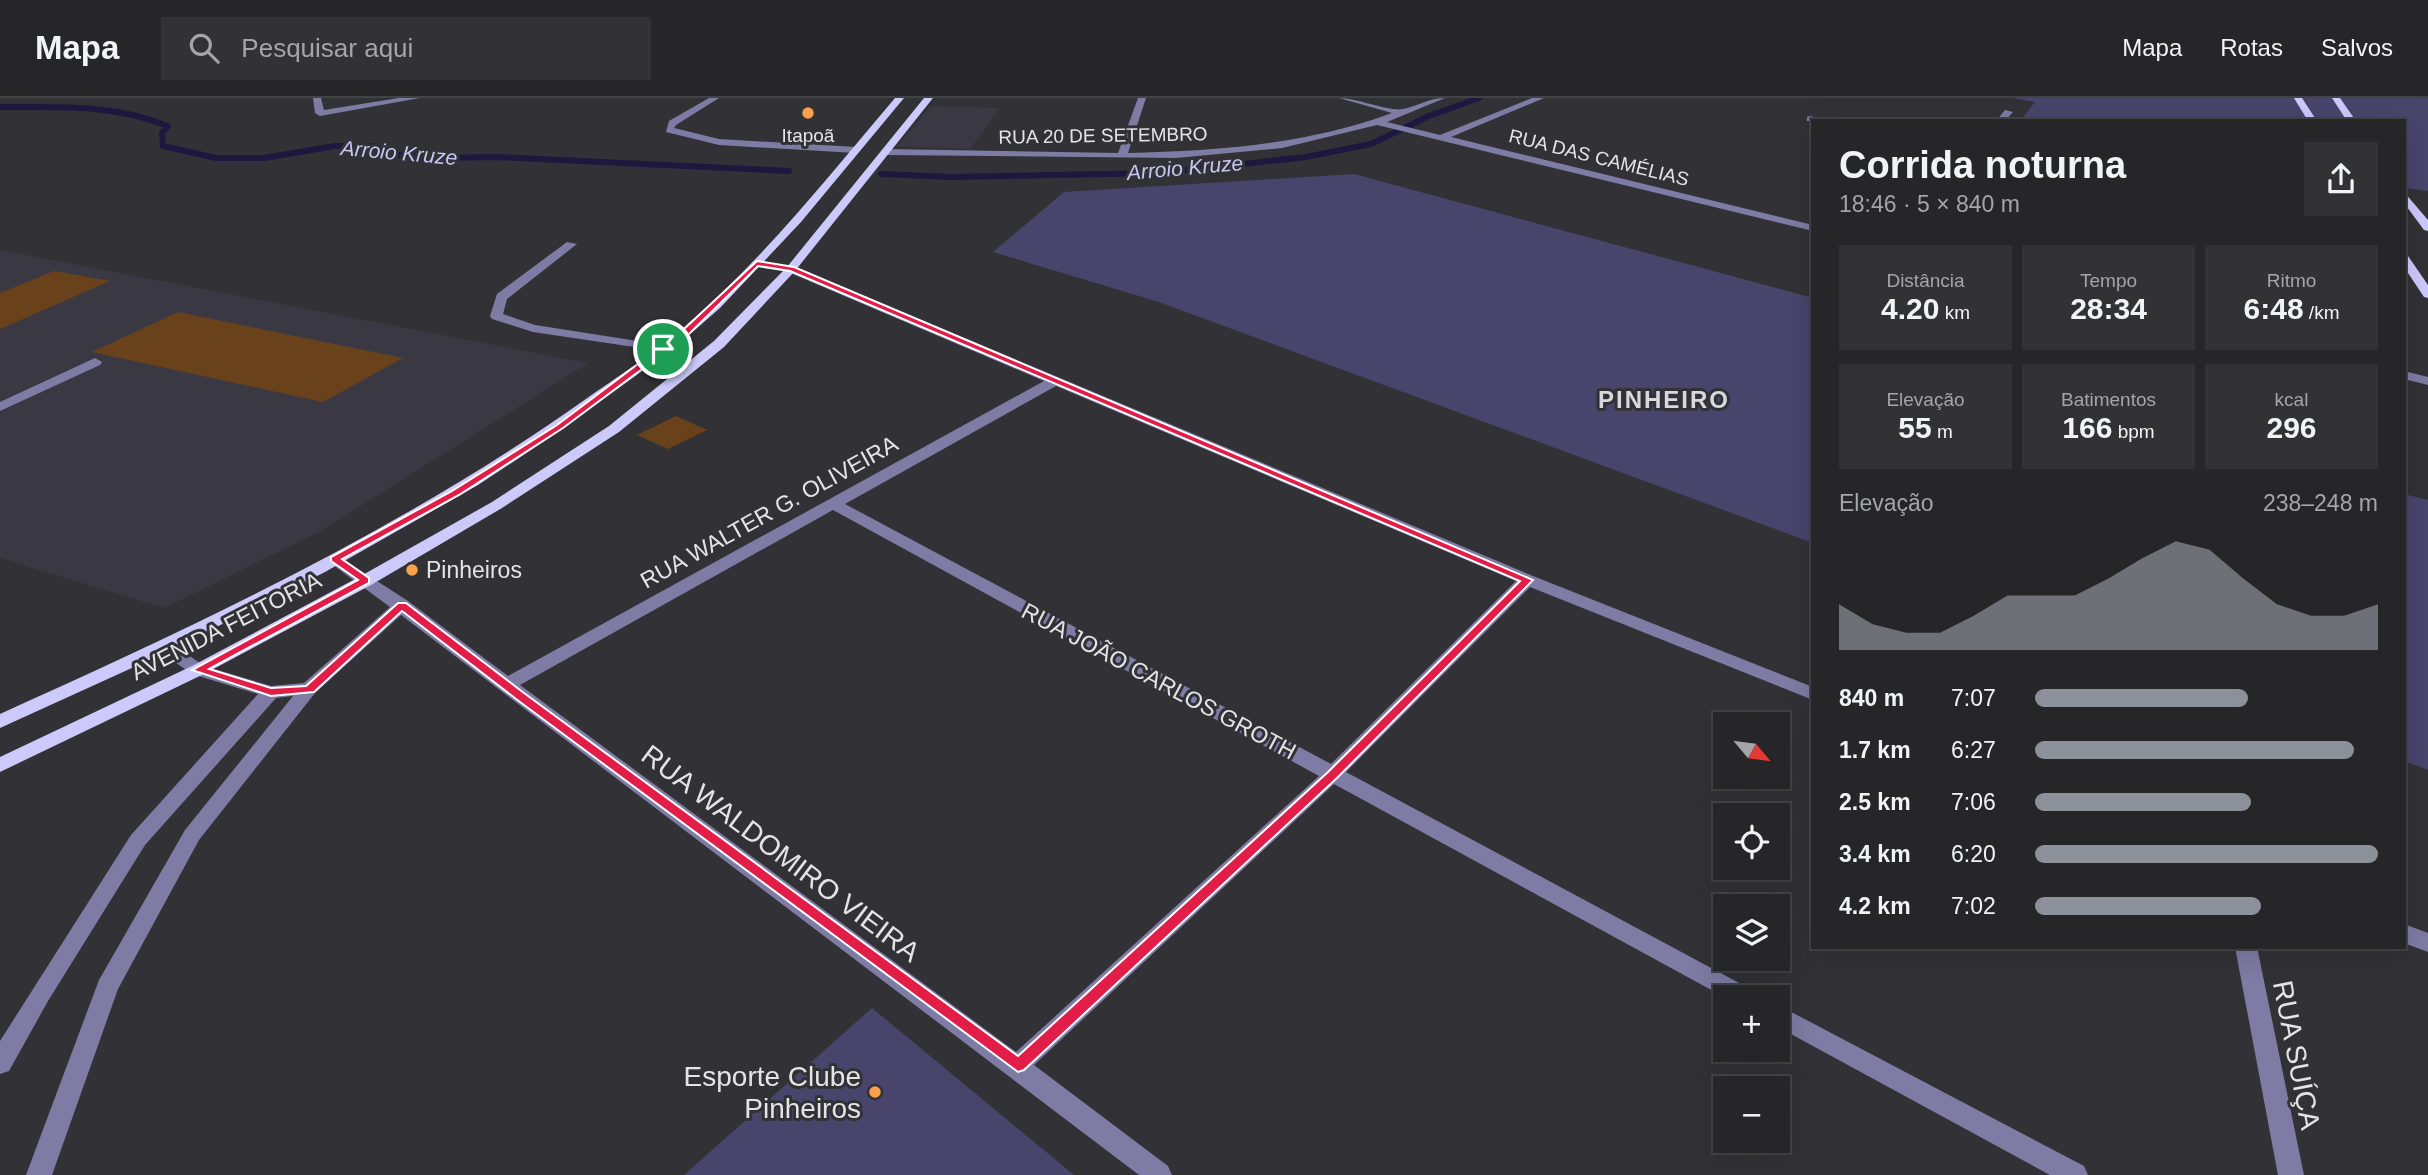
<!DOCTYPE html>
<html lang="pt">
<head>
<meta charset="utf-8">
<style>
	:root { --surface:#262628; --page:#323234; --text:#f1f3f6; --muted:#a4a5a8; --line:#424345; --accent:#8c9099 }
	body { margin:0; font-family:Helvetica,sans-serif; background:var(--page); color:var(--text); height:100vh; display:flex; flex-direction:column; font-size:26px; white-space:nowrap }
	* { box-sizing:border-box; margin:0 }
	p { font-size:23px; color:var(--muted) }
	.icon { flex:none; width:38px; height:38px; fill:none; stroke:currentColor; stroke-width:2; stroke-linecap:round; stroke-linejoin:round }
	.map { position:relative; flex:1; overflow:hidden }
	.details { position:absolute; left:1811px; top:21px; width:595px; height:830px; display:flex; flex-direction:column; background:var(--surface); border-radius:0px; box-shadow:0 7px 28px #0002,0 0 0 2px var(--line) }
	.details>* { flex:none }
	.needle { width:46px; rotate:119deg }
	.tools { position:absolute; left:1713px; top:614px; display:grid; gap:14px }
	.tools a { display:grid; place-items:center; width:77px; height:77px; border-radius:0px; background:var(--surface); box-shadow:0 7px 28px #0002,0 0 0 2px var(--line); font-size:35px }
	.pin { position:absolute; display:grid; place-items:center; width:60px; height:60px; color:#fff; margin:-30px; border:4px solid #fff; border-radius:50%; box-shadow:0 2px 7px #0007 }
	.round { display:grid; place-items:center; flex:none; width:74px; height:74px; border-radius:0px; background:var(--page) }
	.overview { display:flex; align-items:center; justify-content:space-between; height:119px; padding:0 28px }
	h1 { font-size:38px; font-weight:700; line-height:52px }
	.stats { display:grid; grid-template-columns:repeat(3,1fr); gap:10px; height:119px; padding:7px 28px }
	.stats div { display:grid; align-content:center; border-radius:0px; background:var(--page); text-align:center }
	.stats b { font-size:30px; font-weight:700 }
	.stats small { font-size:19px; font-weight:400 }
	.stats p { font-size:19px }
	.chart { height:196px; padding:14px 28px }
	.chart p { display:flex; justify-content:space-between }
	.chart svg { width:100%; height:126px; margin-top:7px; fill:var(--accent); opacity:.7 }
	ul { padding:0 28px; list-style:none; font-size:23px }
	li { display:grid; grid-template-columns:112px 84px 1fr; align-items:center; height:52px }
	li i { height:18px; border-radius:9px; background:var(--accent) }
	header { display:flex; align-items:center; gap:42px; box-sizing:border-box; height:98px; padding:0 35px; background:var(--surface); border-bottom:2px solid var(--line) }
	header strong { font-size:33px }
	nav { display:flex; gap:38px; margin-inline-start:auto; font-size:24px }
	.search { width:490px; height:63px; background:var(--page); display:flex; align-items:center; gap:18px; box-sizing:border-box; padding:0 24px; border-radius:0px; color:var(--muted); font-size:26px }
	.map>svg:first-child { display:block }
	.built { fill:#3a3943 }
	.green { fill:#48446c }
	.lines { fill:none; stroke-linecap:round; stroke-linejoin:round }
	.stream { stroke:#1e1740; stroke-width:6 }
	.building { fill:#69421c }
	.minor { fill:#7e7ba4; fill-rule:evenodd }
	.major { fill:#ccc9fb; fill-rule:evenodd }
	.route { fill:#e11d48; stroke:#fff; stroke-width:2; fill-rule:evenodd }
	.poi-dot { fill:#f8a04b; stroke:#323236; stroke-width:2.5 }
	.labels { text-anchor:middle; stroke-width:6; stroke-linejoin:round; paint-order:stroke }
	.far-poi-label { font-size:19px; fill:#e4e4e7; stroke:#323236 }
	.far-street-label { font-size:19px; fill:#e4e4e7; stroke:#323236 }
	.far-water-label { font-size:21px; font-style:italic; fill:#c8c6f3; stroke:#323236 }
	.street-label { font-size:23px; fill:#e4e4e7; stroke:#323236 }
	.poi-label { font-size:23px; fill:#e4e4e7; stroke:#323236; text-anchor:start }
	.far-district-label { font-size:24px; font-weight:bold; letter-spacing:2px; fill:#d8d7dd; stroke:#323236 }
	.near-street-label { font-size:28px; fill:#e4e4e7; stroke:#323236 }
	.near-poi-label { font-size:28px; fill:#e4e4e7; stroke:#323236; text-anchor:end }
</style>
</head>
<body>
<header>
<strong>Mapa</strong>
<div class="search"><svg class="icon" aria-label="search" viewBox="0 0 24 24"><circle cx="10" cy="10" r="6"/><path d="M15 15l6 6"/></svg>Pesquisar aqui</div>
<nav><a>Mapa</a><a>Rotas</a><a>Salvos</a></nav>
</header>
<div class="map">
<svg width="2428" height="1077" viewBox="0 0 2428 1077">
	<rect width="100%" height="100%" fill="#323236"/>
	<!-- built -->
	<path class="built" d="M931,8L1000,10L970,51L897,48Z
		M0,152L588,265L321,433L164,510L0,460Z"/>
	<!-- green -->
	<path class="green" d="M2012,0H2428V93L2405,90L2404,23H2020L2035,4Z
		M1354,76L1813,200V445L1159,204L993,154L1064,94Z
		M2404,396L2428,402V672L2405,663Z
		M872,910L1074,1077H684Z"/>
	<g class="lines">
		<!-- stream -->
		<path class="stream" d="M0,9C58,9 114,6 168,28L162,35L163,48L216,60H264L335,48H376L386,56L435,60L497,59L789,73
			M881,76L951,79L1158,75L1306,59L1371,46L1429,18L1479,0"/>
	</g>
	<!-- building -->
	<path class="building" d="M54,173L110,183L0,231V195Z
		M178,214L403,260L323,304L92,254Z
		M676,318L707,332L668,351L637,337Z"/>
	<g class="lines">
		<!-- minor -->
		<path class="minor" d="M313,0H321L324,12L399,0H420L320,18L315,15Z
			M709,0H719L676,27L674,30L719,41L856,49L861,52L856,55L719,47L666,34L669,23Z
			M1138,0H1146L1128,55C1217,53 1309,46 1392,15L1339,0C1357,0 1390,14 1403,11C1418,8 1429,0 1445,0L1387,24L1440,37L1532,0H1544L1451,39L1813,127V133L1377,27L1282,50L1176,60L885,57L880,54L885,51L1118,55Z
			M2005,12L2013,14L2005,23H1996Z
			M1810,18L1822,21L1823,23H1807V19Z
			M567,144L577,146L507,201L503,216L535,227L663,247L669,251L668,254L533,234L492,221L490,218L497,196Z
			M756,163L795,169L1533,478L1813,589V602L1530,489L1346,674L1754,893L1757,900H1726L1334,686L1034,967L1168,1068L1172,1077H1139L401,517L315,595L199,742L118,891L52,1077H26L99,882L185,732L293,598L276,600L145,747L48,903L9,973L0,976V943L131,737L258,596L192,576L159,553L156,549L159,545H171L204,568L271,588L304,585L390,509L329,464L327,461L335,456L408,503L508,578L1044,283L788,174L752,168V164ZM1056,288L1516,483L1331,666L845,406ZM833,412L1319,678L1016,954L520,587Z
			M95,260L102,264L100,267L0,313V304Z
			M2404,273L2428,279V287L2404,281Z
			M2404,826L2428,835V854L2404,845Z
			M2235,849H2257L2304,1077H2278Z
			M1778,907L2084,1068L2088,1077H2050L1778,929Z"/>
		<!-- major -->
		<path class="major" d="M895,0H904L801,124L720,210L674,250L552,338L478,387L325,474L167,554L0,630V616C202,525 402,431 583,303C616,280 651,257 682,231C762,163 827,80 895,0Z
			M924,0H933L795,173L724,249L619,334L502,410L371,487L204,576L0,674V659L192,568L359,479L492,404L609,328L714,243L787,169Z
			M2294,0H2302L2317,23H2308Z
			M2332,0H2340L2356,23H2347Z
			M2404,94L2428,122V133L2424,132L2404,105Z
			M2404,157L2408,158L2428,187V200L2424,199L2404,169Z"/>
	</g>
	<!-- route -->
	<path class="route" d="M757,163L794,169L1533,482L1337,680L1024,972L1018,974L516,601L402,513L314,594L271,598L192,572L358,482L331,463V459L452,393L557,327L683,232ZM758,168L790,173L1520,483L1328,674L1018,958L524,595L406,505H398L306,588L271,590L209,571L369,485V480L342,461L459,397L563,330L689,236Z"/>
	<!-- markers -->
	<g class="poi-dot">
		<circle cx="808" cy="15" r="7"/>
		<circle cx="412" cy="472" r="7"/>
		<circle cx="875" cy="994" r="7"/>
	</g>
	<g class="labels">
		<!-- far-poi labels -->
		<g class="far-poi-label">
			<text x="808" y="44">Itapoã</text>
		</g>
		<!-- far-street labels -->
		<g class="far-street-label">
			<text transform="translate(1103 37) rotate(-1)" y="7">RUA 20 DE SETEMBRO</text>
			<text transform="translate(1599 59) rotate(14)" y="7">RUA DAS CAMÉLIAS</text>
		</g>
		<!-- far-water labels -->
		<g class="far-water-label">
			<text transform="translate(399 55) rotate(5)" y="7">Arroio Kruze</text>
			<text transform="translate(1185 70) rotate(-5)" y="7">Arroio Kruze</text>
		</g>
		<!-- street labels -->
		<g class="street-label">
			<text transform="translate(769 414) rotate(-29)" y="8">RUA WALTER G. OLIVEIRA</text>
			<text transform="translate(226 528) rotate(-27)" y="8">AVENIDA FEITORIA</text>
			<text transform="translate(1159 583) rotate(28)" y="8">RUA JOÃO CARLOS GROTH</text>
		</g>
		<!-- poi labels -->
		<g class="poi-label">
			<text x="426" y="480">Pinheiros</text>
		</g>
		<!-- far-district labels -->
		<g class="far-district-label">
			<text x="1664" y="310">PINHEIRO</text>
		</g>
		<!-- near-street labels -->
		<g class="near-street-label">
			<text transform="translate(781 755) rotate(37)" y="10">RUA WALDOMIRO VIEIRA</text>
			<text transform="translate(2297 957) rotate(79)" y="10">RUA SUÍÇA</text>
		</g>
		<!-- near-poi labels -->
		<g class="near-poi-label">
			<text x="861" y="988">Esporte Clube<tspan x="861" dy="32">Pinheiros</tspan></text>
		</g>
	</g>
</svg>
<div class="tools">
<a><svg class="needle" viewBox="-14 -14 28 28"><path d="M0-13l5 13h-10z" fill="#e53935"/><path d="M0 13l5-13h-10z" fill="#a4a5a8"/></svg></a>
<a><svg class="icon" aria-label="locate" viewBox="0 0 24 24"><circle cx="12" cy="12" r="6"/><path d="M12 2v4M12 18v4M2 12h4M18 12h4"/></svg></a>
<a><svg class="icon" aria-label="layers" viewBox="0 0 24 24"><path d="M12 4l9 5-9 5-9-5zM3 14l9 5 9-5"/></svg></a>
<a>+</a>
<a>−</a>
</div>
<div class="pin" style="left:663px;top:251px;background:#1e9e55"><svg class="icon" aria-label="arrive" viewBox="0 0 24 24"><path d="M6 21V4h12l-3 4 3 4H6"/></svg></div>
<section class="details">
<div class="overview"><div><h1>Corrida noturna</h1><p>18:46 · 5 × 840 m</p></div><a class="round"><svg class="icon" aria-label="share" viewBox="0 0 24 24"><path d="M12 15V3M7 8l5-5 5 5M5 13v7h14v-7"/></svg></a></div>
<div class="stats">
<div><p>Distância</p><b>4.20<small> km</small></b></div>
<div><p>Tempo</p><b>28:34</b></div>
<div><p>Ritmo</p><b>6:48<small> /km</small></b></div>
</div>
<div class="stats">
<div><p>Elevação</p><b>55<small> m</small></b></div>
<div><p>Batimentos</p><b>166<small> bpm</small></b></div>
<div><p>kcal</p><b>296</b></div>
</div>
<div class="chart"><p><span>Elevação</span>238–248 m</p>
<svg viewBox="0 0 160 44" preserveAspectRatio="none"><path d="M0 44V28L10 35L20 38L30 38L40 32L50 25L60 25L70 25L80 19L90 12L100 6L110 9L120 19L130 28L140 32L150 32L160 28V44z"/></svg>
</div>
<ul>
<li><b>840 m</b>7:07<i style="width:62%"></i></li>
<li><b>1.7 km</b>6:27<i style="width:93%"></i></li>
<li><b>2.5 km</b>7:06<i style="width:63%"></i></li>
<li><b>3.4 km</b>6:20<i style="width:100%"></i></li>
<li><b>4.2 km</b>7:02<i style="width:66%"></i></li>
</ul>
</section>
</div>
</body>
</html>
